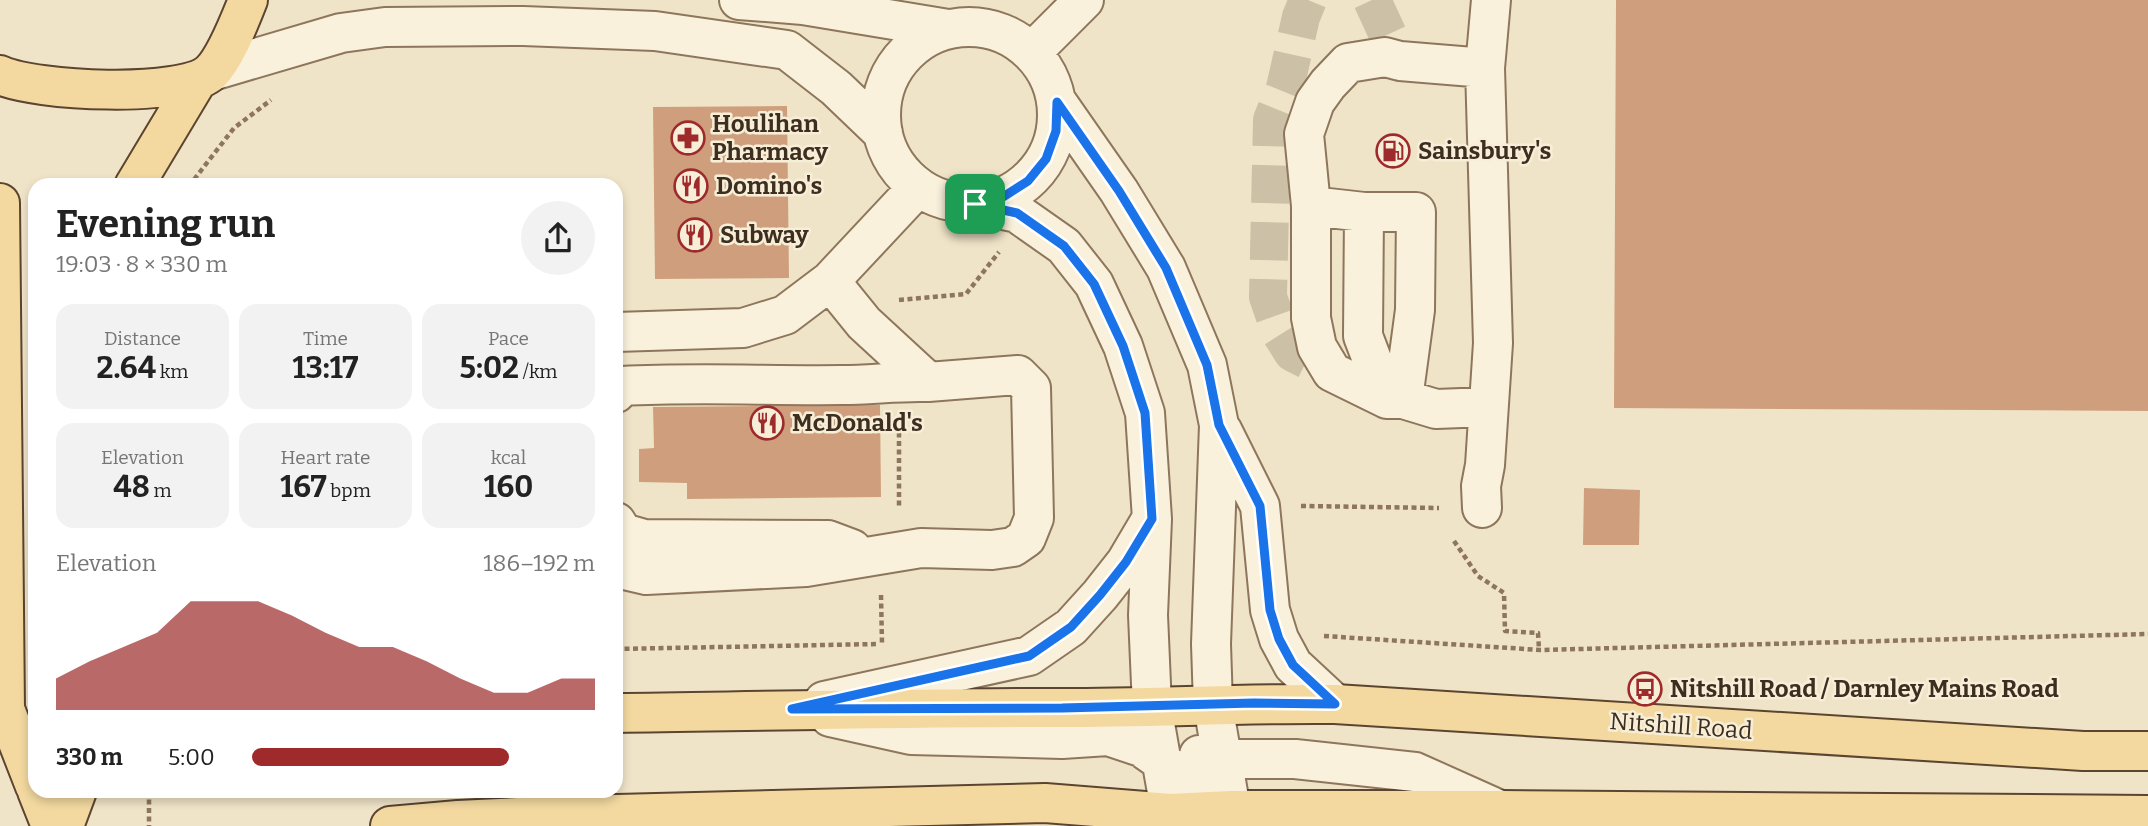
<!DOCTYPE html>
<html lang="en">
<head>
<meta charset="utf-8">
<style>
	:root { --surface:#fff; --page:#f2f2f2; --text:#222; --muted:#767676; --accent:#9e2a2b }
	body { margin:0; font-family:Bitter,serif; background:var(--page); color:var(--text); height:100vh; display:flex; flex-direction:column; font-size:26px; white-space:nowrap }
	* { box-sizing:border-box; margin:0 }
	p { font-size:23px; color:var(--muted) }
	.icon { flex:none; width:38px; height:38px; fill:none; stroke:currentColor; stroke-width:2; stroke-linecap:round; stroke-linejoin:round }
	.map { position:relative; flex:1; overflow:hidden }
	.sheet { position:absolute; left:28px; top:178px; width:595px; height:620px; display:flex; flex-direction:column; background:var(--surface); border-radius:21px; box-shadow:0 4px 10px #0003 }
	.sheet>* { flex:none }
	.pin { position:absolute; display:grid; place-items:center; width:60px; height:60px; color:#fff; margin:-30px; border-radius:14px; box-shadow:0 4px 10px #0006 }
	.round { display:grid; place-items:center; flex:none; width:74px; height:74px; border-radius:37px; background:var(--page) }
	.overview { display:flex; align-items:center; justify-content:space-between; height:119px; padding:0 28px }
	h1 { font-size:38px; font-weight:700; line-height:52px }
	.metrics { display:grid; grid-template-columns:repeat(3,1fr); gap:10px; height:119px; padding:7px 28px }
	.metrics div { display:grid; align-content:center; border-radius:18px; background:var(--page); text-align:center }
	.metrics b { font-size:30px; font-weight:700 }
	.metrics small { font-size:19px; font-weight:400 }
	.metrics p { font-size:19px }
	.chart { height:196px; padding:14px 28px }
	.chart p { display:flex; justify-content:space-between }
	.chart svg { width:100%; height:126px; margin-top:7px; fill:var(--accent); opacity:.7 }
	ul { padding:0 28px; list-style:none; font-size:23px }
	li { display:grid; grid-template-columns:112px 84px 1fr; align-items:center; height:52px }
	li i { height:18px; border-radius:9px; background:var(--accent) }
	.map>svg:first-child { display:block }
	.building { fill:#cf9f7d }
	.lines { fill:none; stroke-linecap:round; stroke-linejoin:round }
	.minor-tunnel { stroke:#ccc0a6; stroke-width:38; stroke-dasharray:38 19; stroke-linecap:butt }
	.minor-casing { stroke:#8d765c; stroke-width:42 }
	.major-casing { stroke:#5b4430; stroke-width:42 }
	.path { stroke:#8d765c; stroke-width:4.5; stroke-dasharray:5 3.5; stroke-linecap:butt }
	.minor { stroke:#faf1dc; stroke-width:38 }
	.major { stroke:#f3d9a0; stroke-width:38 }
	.route-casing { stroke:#fff; stroke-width:14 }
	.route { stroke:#1a73e8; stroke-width:9 }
	.labels { text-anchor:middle; stroke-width:5; stroke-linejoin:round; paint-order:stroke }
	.poi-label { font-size:24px; font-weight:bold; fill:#3d2e20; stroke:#f7eed8; text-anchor:start }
	.street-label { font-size:24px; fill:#3d2e20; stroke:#f7eed8 }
</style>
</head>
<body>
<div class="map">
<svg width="2148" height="826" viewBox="0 0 2148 826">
	<rect width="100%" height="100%" fill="#f0e4c8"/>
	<!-- building -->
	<path class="building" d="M1616,0H2148V411L1614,408Z
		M787,106L789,278L655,279L653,107Z
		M880,405L881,497L687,499V483L639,482V449L654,448L653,407Z
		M1584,488L1640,490L1639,545H1583Z"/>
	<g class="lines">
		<!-- minor-tunnel -->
		<path class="minor-tunnel" d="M1308,0L1301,17L1285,88L1272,120L1268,297L1281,334L1293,353L1332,372
			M1372,0L1400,61"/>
		<defs>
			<path id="minor" d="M739,0L803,5L948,29
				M881 115a88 88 0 1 1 176 0a88 88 0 1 1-176 0Z
				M1032,52L1084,0
				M1485,68L1400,61L1385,57L1348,63L1328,84L1315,102L1304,134L1311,206V318L1317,347L1332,372L1387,399H1403L1436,409L1488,407
				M212,71L341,33L385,27L523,26L655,31L787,50L836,88L883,133
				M1057,102L1119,191L1166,268L1207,365L1219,425L1211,644L1213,705L1231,810L1230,826
				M975,204L1017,213L1064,246L1094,284L1123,346L1145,413L1152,519L1148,615L1152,707L1173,826
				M1311,206L1364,212H1416L1415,310L1403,399
				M1364,212L1363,336L1387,399
				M616,332L743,328L785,315L830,281L918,187
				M616,393L622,386C695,382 769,386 842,385C871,385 899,381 928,382
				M1222,430L1260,506L1270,610L1279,639L1293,665L1335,704
				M1482,508L1481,486L1485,465L1493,343L1485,68L1491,0
				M616,522L623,533L644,539L828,540L852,549
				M616,568L646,575L806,567L921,548L992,550L1013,547L1026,538L1034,518L1031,388L1018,375L928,382L864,323L830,281
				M824,701L1029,656L1071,627L1100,595L1126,562L1149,523
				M830,717L911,735L1062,739L1108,736L1141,747L1231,810
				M1199,755L1210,759H1295L1415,772L1500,810"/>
			<path id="major" d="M0,75C35,91 182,99 211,72C226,57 240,20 248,0
				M134,186L197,81
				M0,203L5,709L35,786
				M616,713C765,711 914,708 1063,708C1154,708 1244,703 1335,704L2083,751H2148
				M37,791L51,826
				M64,826L77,791
				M390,826L458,820L538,816L1045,803L1170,813L1231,810H1500L2148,815"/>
		</defs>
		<!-- minor casing -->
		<use href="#minor" class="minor-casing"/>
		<!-- major casing -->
		<use href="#major" class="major-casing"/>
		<!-- path -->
		<path class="path" d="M189,186L234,128L271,100
			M899,300L966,294L999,252
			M899,424V509
			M1301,506L1439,508
			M1454,541L1478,576L1504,593L1505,631L1538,633L1539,649
			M881,595L882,644
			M1324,636L1541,650L2148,634
			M616,649L878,644
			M149,791V826"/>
		<!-- minor -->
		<use href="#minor" class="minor"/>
		<!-- major -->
		<use href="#major" class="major"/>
	</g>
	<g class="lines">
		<defs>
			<path id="route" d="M1057,102L1119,191L1166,268L1207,365L1219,425L1260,506L1270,610L1279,639L1293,665L1335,704L1254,703L1062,708L792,709L1029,656L1071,627L1100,595L1126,562L1152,519L1145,413L1123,346L1094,284L1064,246L1017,213L975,204L1003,197L1028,181L1046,159L1056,131Z"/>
		</defs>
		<!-- route casing -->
		<use href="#route" class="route-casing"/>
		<!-- route -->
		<use href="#route" class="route"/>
	</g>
	<!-- icons -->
	<defs>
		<symbol id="pharmacy-ring" viewBox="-11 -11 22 22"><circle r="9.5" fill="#f7eed8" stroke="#9e2a2b" stroke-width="1.5"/><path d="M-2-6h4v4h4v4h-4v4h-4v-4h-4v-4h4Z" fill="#9e2a2b"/></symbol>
		<symbol id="fuel-ring" viewBox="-11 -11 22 22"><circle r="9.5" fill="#f7eed8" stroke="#9e2a2b" stroke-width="1.5"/><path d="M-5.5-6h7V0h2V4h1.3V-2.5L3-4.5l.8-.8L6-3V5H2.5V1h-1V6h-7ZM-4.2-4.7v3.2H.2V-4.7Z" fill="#9e2a2b"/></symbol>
		<symbol id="restaurant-ring" viewBox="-11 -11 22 22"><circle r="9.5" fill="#f7eed8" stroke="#9e2a2b" stroke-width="1.5"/><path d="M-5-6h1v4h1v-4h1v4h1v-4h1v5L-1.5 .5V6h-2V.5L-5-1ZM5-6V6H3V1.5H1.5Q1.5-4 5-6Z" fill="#9e2a2b"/></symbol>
		<symbol id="bus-ring" viewBox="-11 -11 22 22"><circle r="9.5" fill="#f7eed8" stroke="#9e2a2b" stroke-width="1.5"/><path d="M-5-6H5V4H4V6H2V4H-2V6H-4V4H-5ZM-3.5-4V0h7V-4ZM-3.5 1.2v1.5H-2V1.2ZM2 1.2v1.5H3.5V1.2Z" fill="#9e2a2b"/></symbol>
	</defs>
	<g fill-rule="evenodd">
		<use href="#pharmacy-ring" x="669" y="119" width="38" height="38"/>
		<use href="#fuel-ring" x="1374" y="132" width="38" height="38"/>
		<use href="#restaurant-ring" x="672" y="167" width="38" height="38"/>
		<use href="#restaurant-ring" x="676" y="216" width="38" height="38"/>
		<use href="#restaurant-ring" x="748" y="404" width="38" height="38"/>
		<use href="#bus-ring" x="1626" y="670" width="38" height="38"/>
	</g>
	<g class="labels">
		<!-- poi labels -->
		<g class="poi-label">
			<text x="712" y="132">Houlihan<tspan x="712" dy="28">Pharmacy</tspan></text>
			<text x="1418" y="159">Sainsbury's</text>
			<text x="716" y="194">Domino's</text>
			<text x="720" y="243">Subway</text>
			<text x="792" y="431">McDonald's</text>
			<text x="1670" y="697">Nitshill Road / Darnley Mains Road</text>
		</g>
		<!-- street labels -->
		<g class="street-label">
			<text transform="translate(1681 726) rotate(4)" y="8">Nitshill Road</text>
		</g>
	</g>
</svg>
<div class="pin" style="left:975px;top:204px;background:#1e9e55"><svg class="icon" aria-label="arrive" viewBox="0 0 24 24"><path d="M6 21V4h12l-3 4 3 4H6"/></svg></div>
<section class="sheet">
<div class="overview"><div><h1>Evening run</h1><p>19:03 · 8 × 330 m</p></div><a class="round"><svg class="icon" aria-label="share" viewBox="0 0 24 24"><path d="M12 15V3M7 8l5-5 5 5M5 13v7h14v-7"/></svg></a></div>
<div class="metrics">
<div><p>Distance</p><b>2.64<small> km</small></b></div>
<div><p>Time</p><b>13:17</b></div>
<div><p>Pace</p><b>5:02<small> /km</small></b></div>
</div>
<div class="metrics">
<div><p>Elevation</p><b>48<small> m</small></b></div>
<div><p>Heart rate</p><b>167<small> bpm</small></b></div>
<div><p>kcal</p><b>160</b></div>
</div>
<div class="chart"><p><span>Elevation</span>186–192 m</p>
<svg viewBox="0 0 160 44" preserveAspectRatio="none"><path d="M0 44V33L10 27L20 22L30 17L40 6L50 6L60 6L70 11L80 17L90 22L100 22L110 27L120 33L130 38L140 38L150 33L160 33V44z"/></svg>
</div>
<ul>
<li><b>330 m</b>5:00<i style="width:75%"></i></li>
</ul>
</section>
</div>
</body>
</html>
